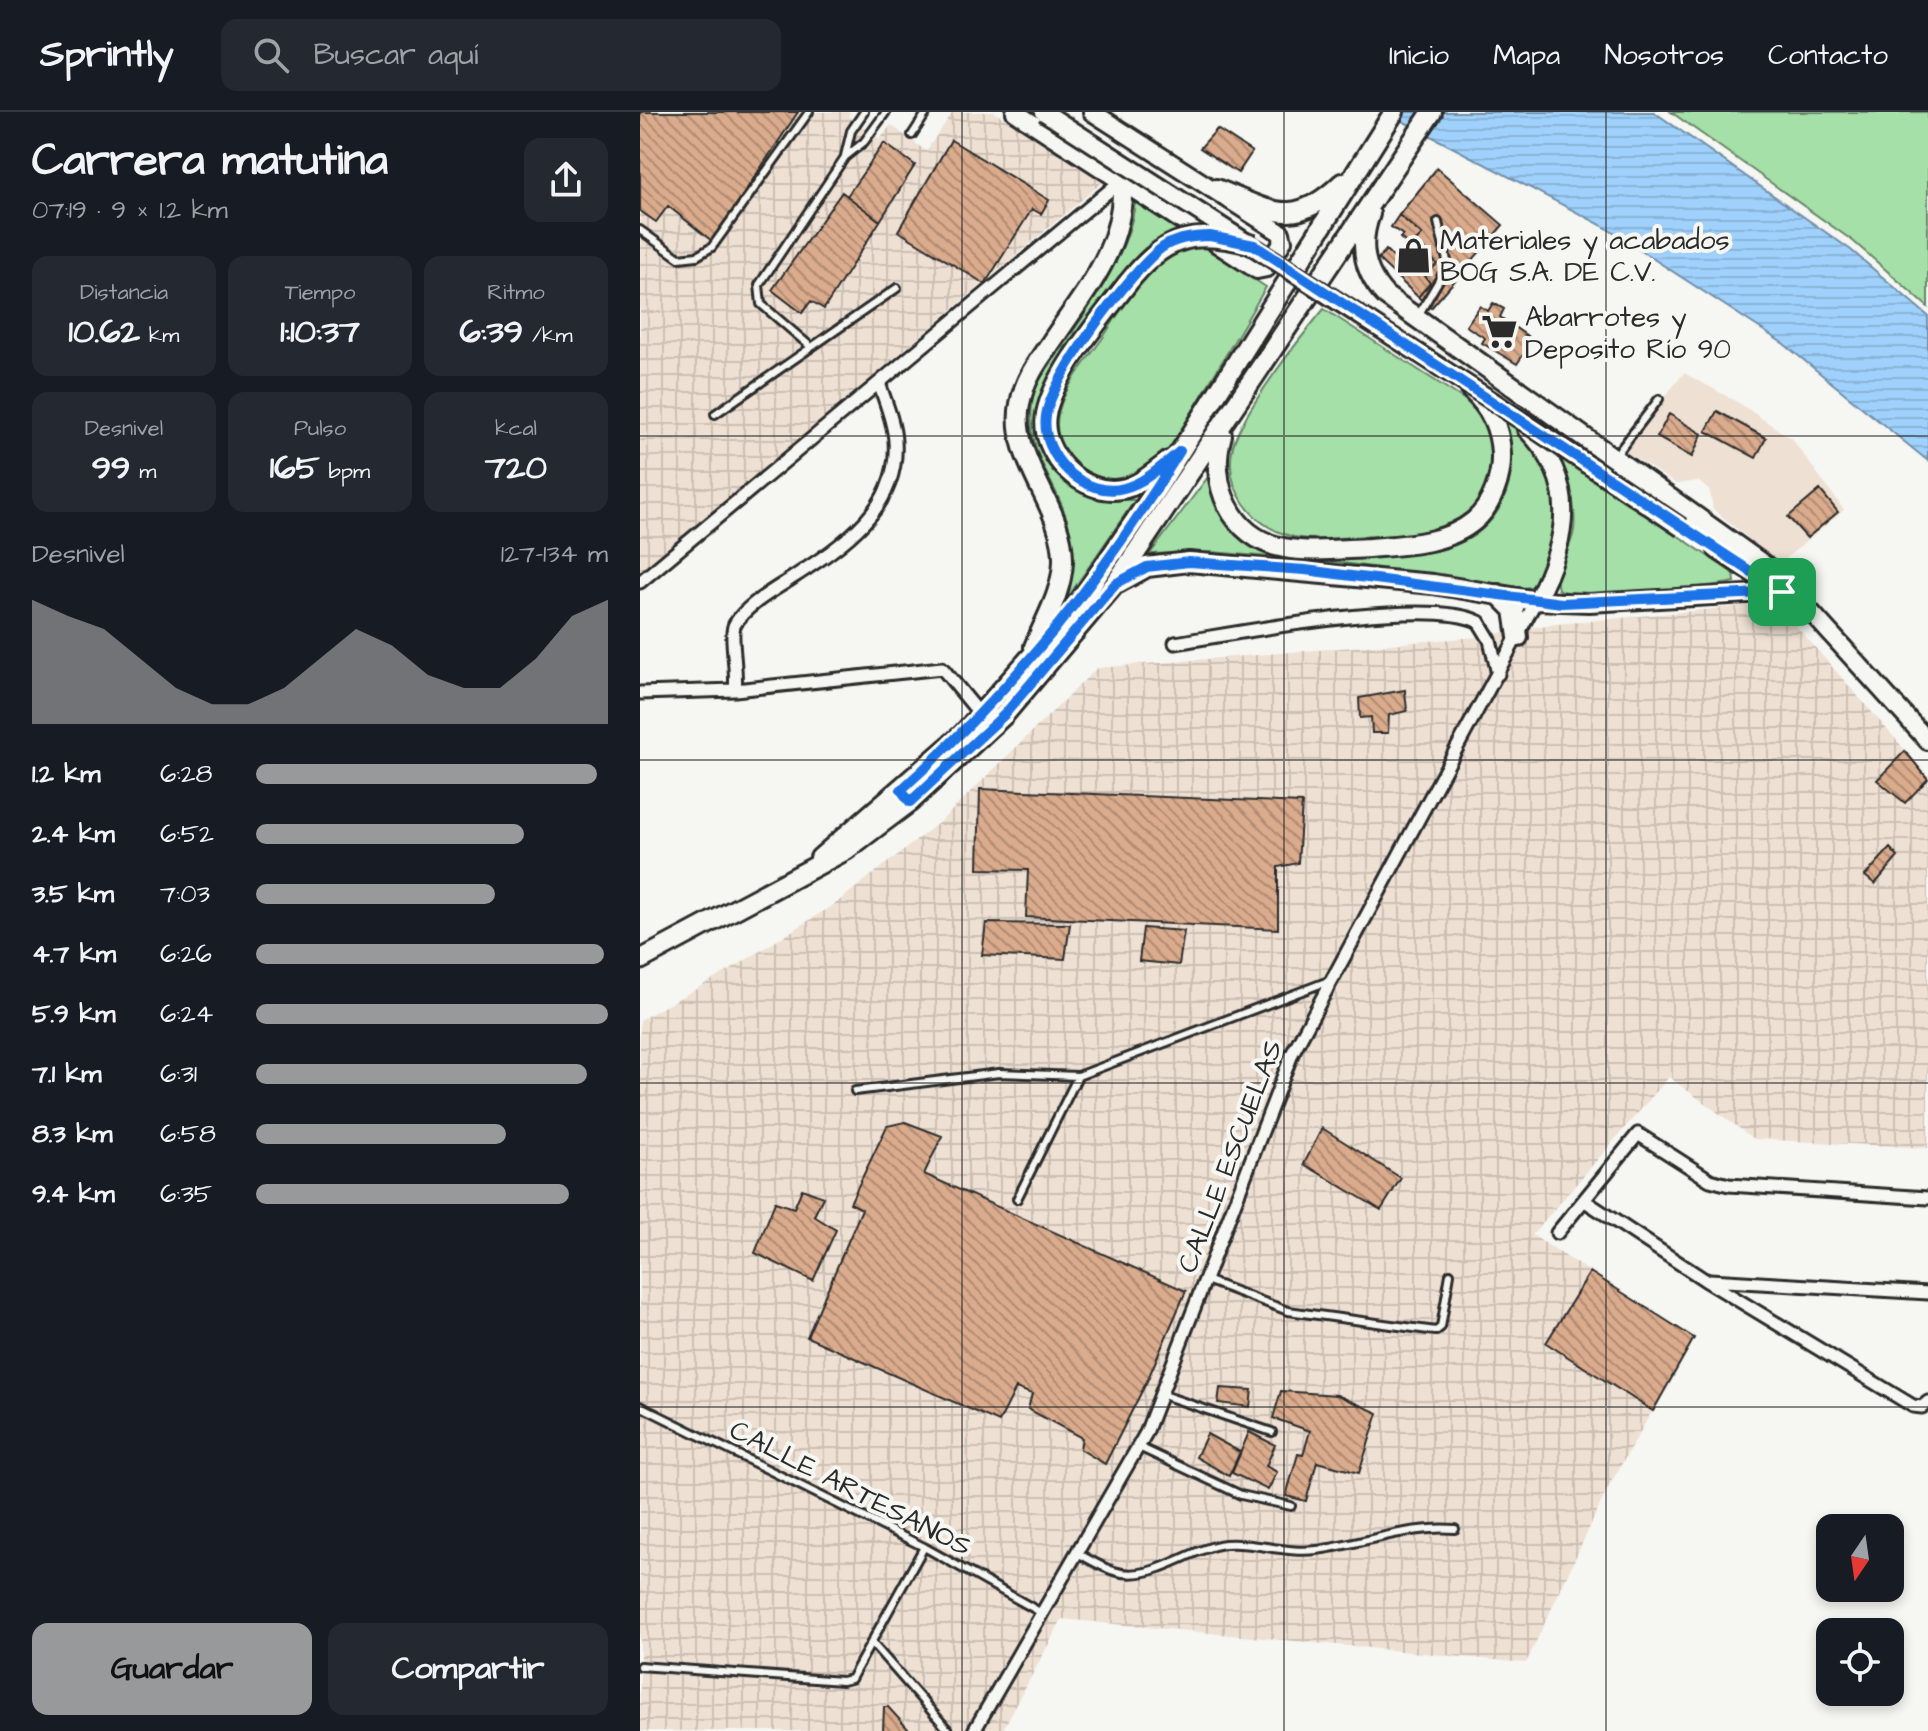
<!DOCTYPE html>
<html lang="es">
<head>
<meta charset="utf-8">
<style>
	:root { --surface:#171b24; --page:#242831; --text:#f1f3f6; --muted:#9ea1a6; --line:#363941; --accent:#98999b }
	body { margin:0; font-family:"Architects Daughter",sans-serif; background:var(--page); color:var(--text); height:100vh; display:flex; flex-direction:column; font-size:30px; white-space:nowrap }
	* { box-sizing:border-box; margin:0 }
	p { font-size:26px; color:var(--muted) }
	.icon { flex:none; width:44px; height:44px; fill:none; stroke:currentColor; stroke-width:2; stroke-linecap:round; stroke-linejoin:round }
	.map { position:relative; flex:1; overflow:hidden }
	.drawer { display:flex; flex-direction:column; background:var(--surface); width:640px }
	.drawer>* { flex:none }
	.needle { width:52px; rotate:193deg }
	.tools { position:absolute; left:1176px; top:1402px; display:grid; gap:16px }
	.tools a { display:grid; place-items:center; width:88px; height:88px; border-radius:16px; background:var(--surface); box-shadow:0 4px 12px #0003; font-size:40px }
	.pin { position:absolute; display:grid; place-items:center; width:68px; height:68px; color:#fff; margin:-34px; border-radius:16px; box-shadow:0 4px 12px #0006 }
	.round { display:grid; place-items:center; flex:none; width:84px; height:84px; border-radius:16px; background:var(--page) }
	.summary { display:flex; align-items:center; justify-content:space-between; height:136px; padding:0 32px }
	h1 { font-size:44px; font-weight:800; line-height:60px }
	.figures { display:grid; grid-template-columns:repeat(3,1fr); gap:12px; height:136px; padding:8px 32px }
	.figures div { display:grid; align-content:center; border-radius:16px; background:var(--page); text-align:center }
	.figures b { font-size:34px; font-weight:800 }
	.figures small { font-size:22px; font-weight:400 }
	.figures p { font-size:22px }
	.chart { height:224px; padding:16px 32px }
	.chart p { display:flex; justify-content:space-between }
	.chart svg { width:100%; height:144px; margin-top:8px; fill:var(--accent); opacity:.7 }
	.action { display:flex; gap:16px; margin-top:auto; padding:16px 32px }
	.action a { flex:1; height:92px; border-radius:16px; background:var(--accent); color:#111; font-size:32px; font-weight:800; line-height:92px; text-align:center }
	.action a+a { background:var(--page); color:var(--text) }
	ul { padding:0 32px; list-style:none; font-size:26px }
	li { display:grid; grid-template-columns:128px 96px 1fr; align-items:center; height:60px }
	li i { height:20px; border-radius:10px; background:var(--accent) }
	header { display:flex; align-items:center; gap:48px; box-sizing:border-box; height:112px; padding:0 40px; background:var(--surface); border-bottom:2px solid var(--line) }
	header strong { font-size:38px }
	nav { display:flex; gap:44px; margin-inline-start:auto; font-size:28px }
	.search { width:560px; height:72px; background:var(--page); display:flex; align-items:center; gap:20px; box-sizing:border-box; padding:0 28px; border-radius:16px; color:var(--muted); font-size:30px }
	main { display:flex; flex:1; min-height:0 }
	.map>svg:first-child { display:block }
	.built { fill:#eee0d3 }
	.industrial { fill:url(#industrial-grid) }
	.green { fill:#a4e0a7; stroke:#688669; stroke-width:2 }
	.water { fill:url(#water-rules); stroke:#718fa8; stroke-width:2 }
	.building { fill:url(#building-back-hatch); stroke:#2b2b2b; stroke-width:2 }
	.lines { fill:none; stroke-linecap:round; stroke-linejoin:round }
	.service-casing { stroke:#2b2b2b; stroke-width:12 }
	.minor-casing { stroke:#2b2b2b; stroke-width:17 }
	.secondary-casing { stroke:#2b2b2b; stroke-width:22 }
	.primary-casing { stroke:#2b2b2b; stroke-width:24 }
	.service { stroke:#f6f6f2; stroke-width:6 }
	.minor { stroke:#f6f6f2; stroke-width:11 }
	.secondary { stroke:#f6f6f2; stroke-width:16 }
	.primary { stroke:#f6f6f2; stroke-width:18 }
	.secondary-bridge-casing { stroke:#2b2b2b; stroke-width:22; stroke-linecap:butt }
	.primary-bridge-casing { stroke:#2b2b2b; stroke-width:24; stroke-linecap:butt }
	.secondary-bridge { stroke:#f6f6f2; stroke-width:16 }
	.primary-bridge { stroke:#f6f6f2; stroke-width:18 }
	.route-casing { stroke:#fff; stroke-width:16 }
	.route { stroke:#1a73e8; stroke-width:10 }
	.grid { fill:none; stroke:#2b2b2b; stroke-width:2; stroke-opacity:0.55 }
	.labels { text-anchor:middle; stroke-width:8; stroke-linejoin:round; paint-order:stroke }
	.poi-label { font-size:28px; fill:#2b2b2b; stroke:#f6f6f2; text-anchor:start }
	.street-label { font-size:28px; fill:#2b2b2b; stroke:#f6f6f2 }
</style>
</head>
<body>
<header>
<strong>Sprintly</strong>
<div class="search"><svg class="icon" aria-label="search" viewBox="0 0 24 24"><circle cx="10" cy="10" r="6"/><path d="M15 15l6 6"/></svg>Buscar aquí</div>
<nav><a>Inicio</a><a>Mapa</a><a>Nosotros</a><a>Contacto</a></nav>
</header>
<main>
<section class="drawer">
<div class="summary"><div><h1>Carrera matutina</h1><p>07:19 · 9 × 1.2 km</p></div><a class="round"><svg class="icon" aria-label="share" viewBox="0 0 24 24"><path d="M12 15V3M7 8l5-5 5 5M5 13v7h14v-7"/></svg></a></div>
<div class="figures">
<div><p>Distancia</p><b>10.62<small> km</small></b></div>
<div><p>Tiempo</p><b>1:10:37</b></div>
<div><p>Ritmo</p><b>6:39<small> /km</small></b></div>
</div>
<div class="figures">
<div><p>Desnivel</p><b>99<small> m</small></b></div>
<div><p>Pulso</p><b>165<small> bpm</small></b></div>
<div><p>kcal</p><b>720</b></div>
</div>
<div class="chart"><p><span>Desnivel</span>127–134 m</p>
<svg viewBox="0 0 160 44" preserveAspectRatio="none"><path d="M0 44V6L10 11L20 15L30 24L40 33L50 38L60 38L70 33L80 24L90 15L100 20L110 29L120 33L130 33L140 24L150 11L160 6V44z"/></svg>
</div>
<ul>
<li><b>1.2 km</b>6:28<i style="width:97%"></i></li>
<li><b>2.4 km</b>6:52<i style="width:76%"></i></li>
<li><b>3.5 km</b>7:03<i style="width:68%"></i></li>
<li><b>4.7 km</b>6:26<i style="width:99%"></i></li>
<li><b>5.9 km</b>6:24<i style="width:100%"></i></li>
<li><b>7.1 km</b>6:31<i style="width:94%"></i></li>
<li><b>8.3 km</b>6:58<i style="width:71%"></i></li>
<li><b>9.4 km</b>6:35<i style="width:89%"></i></li>
</ul>
<div class="action"><a>Guardar</a><a>Compartir</a></div>
</section>
<div class="map">
<svg width="1288" height="1619" viewBox="0 0 1288 1619">
	<defs>
		<pattern id="industrial-grid" width="8" height="8" patternUnits="userSpaceOnUse" patternTransform="scale(2)"><rect width="8" height="8" fill="#eee0d3"/><path d="M0 4h8M4 0v8" fill="none" stroke="#ccc0b5"/></pattern>
		<pattern id="water-rules" width="6" height="5" patternUnits="userSpaceOnUse" patternTransform="scale(2)"><rect width="6" height="5" fill="#9fd1fc"/><path d="M0 2.5h6" fill="none" stroke="#89b4d8"/></pattern>
		<pattern id="building-back-hatch" width="6" height="6" patternUnits="userSpaceOnUse" patternTransform="scale(2)"><rect width="6" height="6" fill="#daab8c"/><path d="M-1 5l2 2M0 0l6 6M5-1l2 2" fill="none" stroke="#b18b73"/></pattern>
	</defs>
	<rect width="100%" height="100%" fill="#f6f6f2"/>
	<filter id="ink" filterUnits="userSpaceOnUse"><feTurbulence type="fractalNoise" baseFrequency=".0125" numOctaves="2"/><feDisplacementMap in="SourceGraphic" scale="16" xChannelSelector="R" yChannelSelector="G"/><feConvolveMatrix kernelMatrix="1 2 1 2 8 2 1 2 1" color-interpolation-filters="sRGB"/></filter>
	<g filter="url(#ink)">
		<!-- built -->
		<path class="built" d="M1044,261L1099,291L1152,327L1204,398L1139,452L1073,397L1070,379L1058,369L1036,372L982,337Z"/>
		<!-- industrial -->
		<path class="industrial" d="M0,0H210L208,4L240,27L251,13L286,39L313,0H354L465,68L0,462Z
			M1136,491L1288,664V1036L1114,1027L1029,965L892,1123L1054,1226L969,1374L886,1551L422,1507L362,1619H0V908L90,858L195,792L301,709L457,556L837,525L907,513Z"/>
		<!-- green -->
		<path class="green" d="M1031,0H1288V195L1213,129Z
			M495,82L543,116C529,120 517,126 505,136C487,151 424,240 417,262C412,275 411,290 407,304C405,313 400,325 402,334C411,377 459,389 495,388L428,485C432,464 436,445 431,423C419,364 379,344 395,275C427,225 497,141 495,82Z
			M556,136H566L626,175L534,331L517,349L485,369C463,368 446,363 430,346C395,307 439,260 462,227C487,190 509,144 556,136Z
			M684,197L825,288C834,298 845,308 849,322C861,359 844,404 806,418C785,426 756,423 733,424C709,424 678,430 654,425C612,415 583,376 593,334C602,300 660,226 684,197Z
			M857,296C916,341 939,410 894,474L884,476L703,451L571,440L510,442L568,365L577,385L610,426C682,435 822,474 862,391C878,359 869,327 857,296Z
			M916,340L1094,462L1095,470C1068,475 937,489 918,477C912,461 932,436 934,418C937,390 927,365 916,340Z"/>
		<!-- water -->
		<path class="water" d="M745,0H1014L1211,138L1288,204V349L1144,232L963,114Z"/>
		<!-- building -->
		<path class="building" d="M0,0H158L72,129L28,94L16,110L0,99Z
			M577,17L612,40L598,61L560,36Z
			M311,28L409,88L401,102L392,97L345,172L258,119Z
			M244,31L275,53L240,109L207,84Z
			M797,56L863,113L791,196L778,185L790,171L785,164L797,152L775,130L782,123L759,103Z
			M202,80L240,109L184,197L171,189L162,201L132,178Z
			M759,103L782,123L775,130L797,152L785,164L790,171L778,185L738,147L746,138L756,148L770,135L760,126L763,123L751,115Z
			M853,191L864,197L860,205L893,228L877,252L842,231L845,226L826,214L840,194L848,199Z
			M1077,299L1126,326L1116,346L1066,319Z
			M1029,302L1062,322L1052,345L1017,325Z
			M1180,378L1198,400L1167,426L1148,405Z
			M765,578L767,599L749,603L748,621H732L731,605L720,606L719,586Z
			M1265,639L1288,667L1265,691L1237,668Z
			M340,677L662,691L658,751L638,755V817L386,805L388,758L338,757Z
			M1250,736L1258,745L1235,772L1225,764Z
			M346,811L430,812L425,847L342,843Z
			M503,816L544,819L539,853L499,849Z
			M265,1010L302,1024L284,1062L546,1179L507,1269L465,1352L440,1337L442,1326L388,1297L392,1282L376,1276L359,1310L167,1225L222,1097L210,1091L247,1014Z
			M682,1016L761,1066L741,1098L664,1052Z
			M162,1077L183,1085L174,1104L196,1118L173,1169L115,1141L135,1090L154,1096Z
			M950,1160L1054,1226L1013,1299L906,1231Z
			M580,1276L612,1278L610,1295L578,1291Z
			M641,1279L697,1283L738,1301L719,1361L677,1350L666,1389L646,1384L658,1342L663,1343L670,1319L633,1306Z
			M609,1320L635,1333L626,1354L637,1360L628,1378L592,1361Z
			M567,1322L600,1340L589,1364L556,1345Z
			M244,1595H248L270,1619H243Z"/>
		<g class="lines">
			<defs>
				<path id="service" d="M272,23L287,0
					M205,44L211,19L224,0
					M0,118L39,146L57,144L72,135L169,0
					M779,202L808,153L798,110
					M171,235L121,192L119,173L205,45L224,30L246,0
					M75,302L257,176
					M976,343L1019,287
					M215,979L359,961L438,964L691,868
					M377,1087L438,964
					M566,1168L648,1199L796,1219L801,1215L810,1162
					M523,1283L632,1320
					M0,1294L284,1435L400,1500
					M499,1335L601,1383L651,1394
					M436,1440C448,1447 461,1455 474,1459C511,1472 549,1436 585,1432C612,1429 645,1442 677,1438C723,1432 769,1413 815,1417
					M232,1531L309,1619
					M0,1554L202,1569L211,1567L284,1435"/>
				<path id="minor" d="M0,470L482,68
					M535,531C598,521 788,484 839,510L850,528L858,562
					M95,578L302,556L340,602
					M0,581L95,578C98,560 89,521 95,512C105,495 130,480 146,470C198,436 260,399 255,329C254,310 245,289 239,271
					M945,1089L1065,1168L1273,1294L1282,1295L1288,1290
					M917,1121L998,1022L1070,1068L1089,1073L1288,1086
					M1070,1168L1288,1181
					M334,1619L506,1321L652,942L896,489"/>
				<path id="secondary" d="M375,0L617,158L627,156L643,129L641,121L452,0
					M886,317C939,370 929,427 896,489L949,491L1142,480
					M1046,410L1089,438
					M1077,438L1141,480
					M1138,471L1161,489L1288,629"/>
				<path id="primary" d="M576,77C632,99 653,118 702,71
					M730,102C719,132 723,160 746,184L1142,466L1146,474L1142,480
					M487,172C461,207 414,260 406,302C399,341 442,385 482,377C499,374 515,359 529,349
					M582,323C568,370 590,426 644,436C671,441 702,437 729,436C764,433 807,432 834,409C852,394 862,365 861,342C860,317 850,295 831,278
					M478,471L507,455L549,450L793,472L896,489
					M858,482L874,498L878,525
					M394,535C405,507 422,481 423,449C424,393 369,348 380,292C384,269 397,250 410,232C445,179 486,135 482,68
					M180,746L323,622L440,489L518,375L754,0
					M0,848L206,738L270,690L364,603L475,472L792,0"/>
			</defs>
			<!-- service casing -->
			<use href="#service" class="service-casing"/>
			<!-- minor casing -->
			<use href="#minor" class="minor-casing"/>
			<!-- secondary casing -->
			<use href="#secondary" class="secondary-casing"/>
			<!-- primary casing -->
			<use href="#primary" class="primary-casing"/>
			<!-- service -->
			<use href="#service" class="service"/>
			<!-- minor -->
			<use href="#minor" class="minor"/>
			<!-- secondary -->
			<use href="#secondary" class="secondary"/>
			<!-- primary -->
			<use href="#primary" class="primary"/>
			<defs>
				<path id="secondary-bridge" d="M404,0L851,288L1042,416"/>
				<path id="primary-bridge" d="M487,172C525,123 555,117 614,133"/>
			</defs>
			<!-- secondary-bridge casing -->
			<use href="#secondary-bridge" class="secondary-bridge-casing"/>
			<!-- primary-bridge casing -->
			<use href="#primary-bridge" class="primary-bridge-casing"/>
			<!-- secondary-bridge -->
			<use href="#secondary-bridge" class="secondary-bridge"/>
			<!-- primary-bridge -->
			<use href="#primary-bridge" class="primary-bridge"/>
		</g>
	</g>
	<g class="lines" filter="url(#ink)">
		<defs>
			<path id="route" d="M570,124L614,133L1142,480L922,491L665,458L549,450L507,455L475,472L364,603L270,690L261,678C376,574 459,471 540,339C523,353 505,371 484,376C445,387 400,344 406,304C410,267 492,157 523,135C537,126 553,124 570,124Z"/>
		</defs>
		<!-- route casing -->
		<use href="#route" class="route-casing"/>
		<!-- route -->
		<use href="#route" class="route"/>
	</g>
	<!-- grid -->
	<path class="grid" d="M322,0V1619M644,0V1619M966,0V1619M0,324H1288M0,648H1288M0,971H1288M0,1295H1288"/>
	<!-- icons -->
	<defs>
		<symbol id="shop-bare" viewBox="-9 -9 18 18"><path d="M-5-2.5h2.3a2.7 3.5 0 0 1 5.4 0H5L5.5 6h-11ZM-1.5-2.5h3a1.5 2.3 0 0 0-3 0Z" fill="#2b2b2b" stroke="#f6f6f2" stroke-width="2.5" paint-order="stroke"/></symbol>
		<symbol id="supermarket-bare" viewBox="-9 -9 18 18"><path d="M-6-5.5h2.5l.6 2H6L4.5 2H-2.5L-4.4-4H-6ZM-1.5 3.2a1.3 1.3 0 1 0 .1 0ZM3 3.2a1.3 1.3 0 1 0 .1 0Z" fill="#2b2b2b" stroke="#f6f6f2" stroke-width="2.5" paint-order="stroke"/></symbol>
	</defs>
	<g fill-rule="evenodd">
		<use href="#shop-bare" x="748" y="118" width="51" height="51"/>
		<use href="#supermarket-bare" x="834" y="194" width="51" height="51"/>
	</g>
	<g class="labels">
		<!-- poi labels -->
		<g class="poi-label">
			<text x="800" y="137">Materiales y acabados<tspan x="800" dy="32">BOG S.A. DE C.V.</tspan></text>
			<text x="885" y="214">Abarrotes y<tspan x="885" dy="32">Deposito Río 90</tspan></text>
		</g>
		<!-- street labels -->
		<g class="street-label">
			<text transform="translate(589 1044) rotate(-69)" y="10">CALLE ESCUELAS</text>
			<text transform="translate(211 1375) rotate(27)" y="10">CALLE ARTESANOS</text>
		</g>
	</g>
</svg>
<div class="tools">
<a><svg class="needle" viewBox="-14 -14 28 28"><path d="M0-13l5 13h-10z" fill="#e53935"/><path d="M0 13l5-13h-10z" fill="#9ea1a6"/></svg></a>
<a><svg class="icon" aria-label="locate" viewBox="0 0 24 24"><circle cx="12" cy="12" r="6"/><path d="M12 2v4M12 18v4M2 12h4M18 12h4"/></svg></a>
</div>
<div class="pin" style="left:1142px;top:480px;background:#1e9e55"><svg class="icon" aria-label="arrive" viewBox="0 0 24 24"><path d="M6 21V4h12l-3 4 3 4H6"/></svg></div>
</div>
</main>
</body>
</html>
